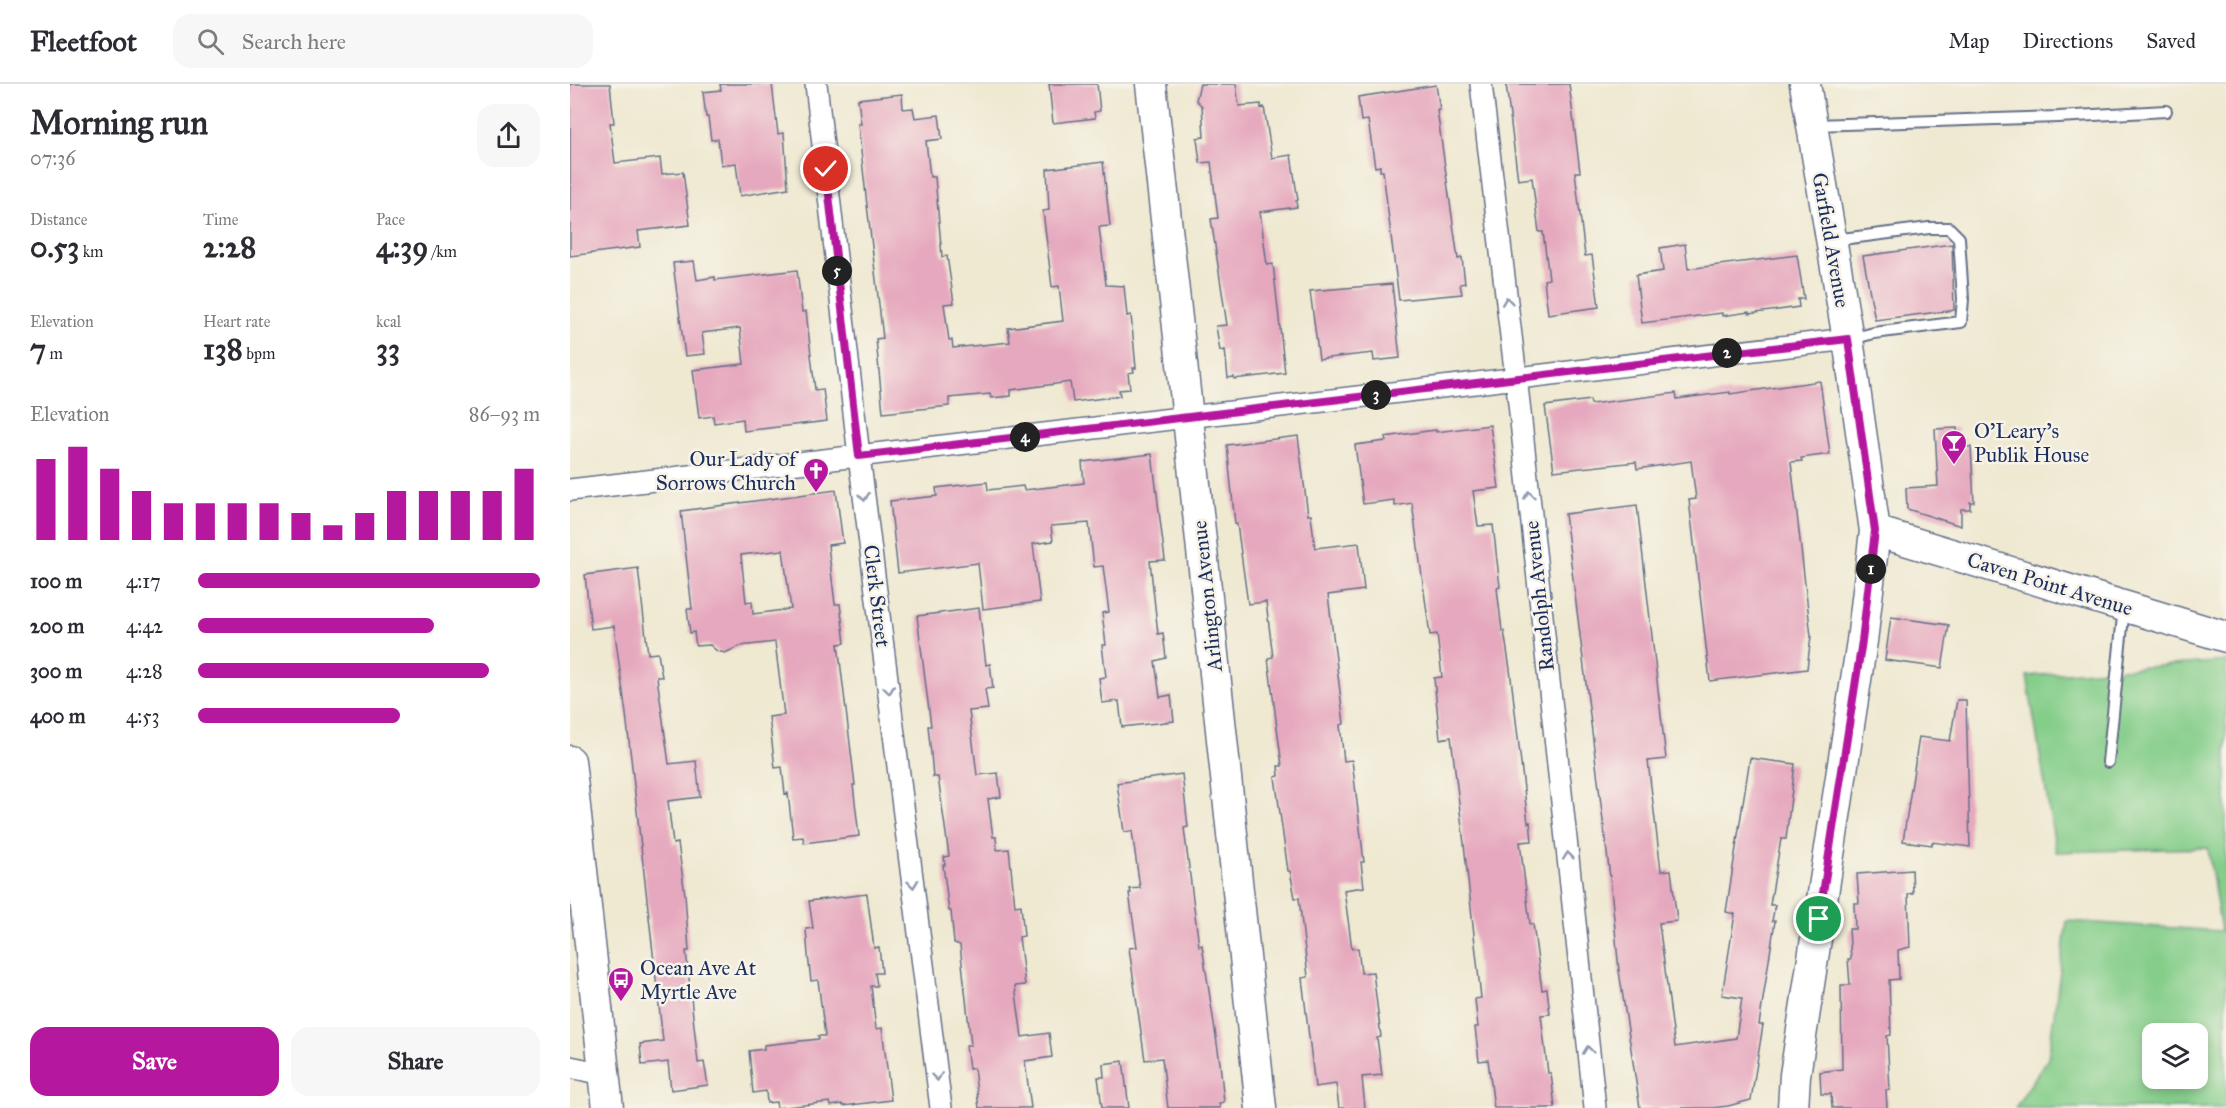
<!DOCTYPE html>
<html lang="en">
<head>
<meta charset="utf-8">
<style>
	:root { --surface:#fff; --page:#f7f7f7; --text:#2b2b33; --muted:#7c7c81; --line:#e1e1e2; --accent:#b5179e }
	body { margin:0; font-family:"IM FELL Great Primer",serif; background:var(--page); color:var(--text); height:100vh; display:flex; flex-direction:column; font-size:22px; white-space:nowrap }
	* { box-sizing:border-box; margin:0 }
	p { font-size:20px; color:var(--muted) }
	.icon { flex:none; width:33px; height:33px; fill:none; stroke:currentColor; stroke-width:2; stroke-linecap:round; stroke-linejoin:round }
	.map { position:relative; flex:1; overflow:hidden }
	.side { display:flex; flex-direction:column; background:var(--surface); width:570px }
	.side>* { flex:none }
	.buttons { position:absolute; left:1572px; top:939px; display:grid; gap:12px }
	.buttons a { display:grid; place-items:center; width:66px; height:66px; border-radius:12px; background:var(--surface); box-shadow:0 3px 9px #0003; font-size:30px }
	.pin { position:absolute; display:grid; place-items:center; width:51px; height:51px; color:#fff; margin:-26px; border:3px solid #fff; border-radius:50%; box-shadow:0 2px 6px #0007 }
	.km { position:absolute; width:30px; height:30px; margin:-15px; border-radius:50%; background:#222; color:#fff; font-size:16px; line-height:30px; text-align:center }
	.round { display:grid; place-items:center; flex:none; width:63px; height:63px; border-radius:18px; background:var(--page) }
	.headline { display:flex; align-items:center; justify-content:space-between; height:102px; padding:0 30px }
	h1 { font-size:33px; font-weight:700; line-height:45px }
	.figures { display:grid; grid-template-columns:repeat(3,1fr); gap:9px; height:102px; padding:6px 30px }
	.figures div { display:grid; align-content:center }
	.figures b { font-size:30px; font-weight:700 }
	.figures small { font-size:16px; font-weight:400 }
	.figures p { font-size:16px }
	.chart { height:168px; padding:12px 30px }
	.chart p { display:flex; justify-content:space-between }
	.chart svg { width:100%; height:108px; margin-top:6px; stroke:var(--accent); stroke-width:6 }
	.action { display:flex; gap:12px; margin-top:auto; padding:12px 30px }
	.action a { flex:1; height:69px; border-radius:18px; background:var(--accent); color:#fff; font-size:24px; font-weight:700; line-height:69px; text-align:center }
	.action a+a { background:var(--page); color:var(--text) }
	ul { padding:0 30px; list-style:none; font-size:20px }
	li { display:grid; grid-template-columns:96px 72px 1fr; align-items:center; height:45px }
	li i { height:15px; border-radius:8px; background:var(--accent) }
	header { display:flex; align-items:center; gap:36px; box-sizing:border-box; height:84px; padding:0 30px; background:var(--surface); border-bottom:2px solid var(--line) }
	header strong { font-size:28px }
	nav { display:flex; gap:33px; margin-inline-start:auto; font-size:21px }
	.search { width:420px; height:54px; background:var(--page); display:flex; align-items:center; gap:15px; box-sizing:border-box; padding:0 21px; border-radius:18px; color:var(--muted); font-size:22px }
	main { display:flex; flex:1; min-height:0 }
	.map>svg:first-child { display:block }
	.green { fill:#85ce8a; stroke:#507e74; stroke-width:1.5; fill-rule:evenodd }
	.building { fill:#e6a8be; fill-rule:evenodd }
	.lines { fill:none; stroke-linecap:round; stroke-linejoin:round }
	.lane-casing { stroke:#657087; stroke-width:14 }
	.street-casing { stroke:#657087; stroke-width:24 }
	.secondary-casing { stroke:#657087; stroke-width:33 }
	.lane { stroke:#fff; stroke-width:10 }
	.street { stroke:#fff; stroke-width:21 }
	.secondary { stroke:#fff; stroke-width:30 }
	.oneway { stroke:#8d97ae }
	.route-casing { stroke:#fff; stroke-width:12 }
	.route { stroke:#b5179e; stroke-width:8 }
	.labels { text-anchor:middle; stroke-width:5; stroke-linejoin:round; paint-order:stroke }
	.street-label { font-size:21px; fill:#1b2f5e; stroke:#f7f3e8 }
	.poi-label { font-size:21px; fill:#1b2f5e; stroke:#f7f3e8; text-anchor:start }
</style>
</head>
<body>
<header>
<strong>Fleetfoot</strong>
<div class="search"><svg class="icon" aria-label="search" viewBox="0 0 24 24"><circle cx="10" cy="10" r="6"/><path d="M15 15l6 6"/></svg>Search here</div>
<nav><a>Map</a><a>Directions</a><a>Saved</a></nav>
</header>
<main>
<section class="side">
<div class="headline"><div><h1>Morning run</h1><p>07:36</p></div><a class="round"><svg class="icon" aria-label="share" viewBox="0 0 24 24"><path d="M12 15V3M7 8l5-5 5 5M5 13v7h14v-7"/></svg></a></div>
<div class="figures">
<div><p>Distance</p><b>0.53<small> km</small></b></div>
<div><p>Time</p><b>2:28</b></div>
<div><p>Pace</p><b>4:39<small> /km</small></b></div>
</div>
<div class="figures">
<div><p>Elevation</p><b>7<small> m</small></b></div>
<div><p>Heart rate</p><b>138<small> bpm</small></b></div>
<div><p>kcal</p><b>33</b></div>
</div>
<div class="chart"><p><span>Elevation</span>86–93 m</p>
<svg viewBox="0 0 160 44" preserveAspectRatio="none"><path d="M5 44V11M15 44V6M25 44V15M35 44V24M45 44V29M55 44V29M65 44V29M75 44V29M85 44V33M95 44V38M105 44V33M115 44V24M125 44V24M135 44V24M145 44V24M155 44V15"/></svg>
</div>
<ul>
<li><b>100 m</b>4:17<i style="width:100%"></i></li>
<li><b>200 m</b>4:42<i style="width:69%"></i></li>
<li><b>300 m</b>4:28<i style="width:85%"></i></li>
<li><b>400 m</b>4:53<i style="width:59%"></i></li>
</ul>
<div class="action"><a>Save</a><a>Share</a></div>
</section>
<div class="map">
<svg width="1656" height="1024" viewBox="0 0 1656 1024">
	<rect width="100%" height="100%" fill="#f7f3e8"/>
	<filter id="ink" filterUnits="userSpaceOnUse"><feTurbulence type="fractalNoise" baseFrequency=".0167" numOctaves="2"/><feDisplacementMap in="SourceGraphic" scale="12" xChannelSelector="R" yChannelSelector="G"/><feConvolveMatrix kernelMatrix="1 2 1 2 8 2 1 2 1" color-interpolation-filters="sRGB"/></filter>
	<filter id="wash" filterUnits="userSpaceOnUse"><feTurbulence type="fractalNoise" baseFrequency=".008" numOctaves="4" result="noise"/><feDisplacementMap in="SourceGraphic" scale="24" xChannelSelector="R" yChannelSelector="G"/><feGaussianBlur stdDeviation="1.35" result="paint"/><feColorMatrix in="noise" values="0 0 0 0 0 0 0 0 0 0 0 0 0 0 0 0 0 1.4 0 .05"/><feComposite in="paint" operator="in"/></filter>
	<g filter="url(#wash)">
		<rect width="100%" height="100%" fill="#efe9d2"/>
		<!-- green -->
		<path class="green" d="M1656,577V1024H1445L1478,974L1497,837L1651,847L1638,764L1486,768L1457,592ZM1582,950H1628V994H1582Z"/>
		<g id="blocks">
			<!-- building -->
			<path class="building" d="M0,0H40L44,39H40L45,79L90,74L92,90L113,88L120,141L68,147L70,163L0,172Z
				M150,0H202L208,50L214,49L218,104L170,112L166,79L151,81L148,55L141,56L138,33H136L133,8L151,6Z
				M479,0H527L530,27L524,28L525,34L483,39Z
				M630,0H666L669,22L691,20V24L694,23L702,74L721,71L728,116L726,117L727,123L690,128L697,181L703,180L715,289L664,295V293L658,294L655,266L650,267L646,242L657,241L641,135L648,134L641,78L630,79L627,54L634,53L632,22L626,16Z
				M936,0H999L1010,88H1005L1015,172L1022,171L1029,223L978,230L974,196L979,195L973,148H969L962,94L948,96Z
				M866,1L870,26H867L888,175L892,174L895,199L890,200L892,210L829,216L813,87H810V82L805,83L798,36L791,37L788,13Z
				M332,10L333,25L343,24L345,34L369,31L372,55L356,57L360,93H365L372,173L377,172L384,219L374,220L379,256H382L383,264L440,258L438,244L493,237L489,202L482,203L473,127L479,126L477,85L533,78L540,142L529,143L536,201L554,202L557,232L561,231L566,284H563L564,288L558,289L560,305L549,306L550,312L503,318L500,298L441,306V312L421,314L420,310L379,314V322L313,329L306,255L313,254L297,121L288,40H291L288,15Z
				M1115,160L1118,185L1227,171L1234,215H1228L1229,223L1179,230V228L1152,232V229L1072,239L1066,191L1093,187L1090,164Z
				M1382,160L1384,226L1305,236L1293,172Z
				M124,177L127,196L145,193V196L227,186L232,228L236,227L245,306L253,305L257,337L174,347L173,335L144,339L143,332L129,334L123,286L174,280L170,244L132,249L135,270L115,272L103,179Z
				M822,200L830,274L804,277L803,269L749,275L740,207Z
				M1250,297L1260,370L1231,374L1232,377L1221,378L1241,552L1237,585L1140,597L1119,416L1126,415L1121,377L1067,385L1066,378L984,387L975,322L1020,316L1021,320L1106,309L1107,315L1160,308V310Z
				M920,341L929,404L903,407L908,442L923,441L930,503L927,504L932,547H934L940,585L958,739L960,738L962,757L950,758L960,840H963L972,906L977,905L980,930L971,931L978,989H981L985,1024H924L918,976L909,977L905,943H908L905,915L911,914L894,760L881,653L870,655L864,594L872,593L867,550L860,551L842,419L825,422L824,416L793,420L785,361L816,357L815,353L858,347L866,346V348Z
				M1387,344V355L1394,354V363H1401L1404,418H1400V425H1391V442L1337,425L1336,404L1368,402L1365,345Z
				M728,352L738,431H741L745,464L789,459L794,506L758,511L774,640L770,641L774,677L782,676L794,778H791L794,803L774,806L782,865L788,864L791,889L803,888L811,953L807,954L812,991L792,993L795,1024H769L766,1000L745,1003L732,894L738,893L729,814H725L720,787H718L705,693L709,692L708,682H712L698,574L703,573L696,518L678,520L667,440H665L657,361Z
				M582,370L595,476L580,477L588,550L593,549L596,574L585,577L590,613L601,611L604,637L552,643L549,617L532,619L529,594L536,593L532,561H536L532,529L539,528L533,482L524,483L519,439L481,442L483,457L463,460L470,518L413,525L408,479L328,489L320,417L367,412L366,404L417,398L418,406L453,402L454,406L514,399L512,378Z
				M266,406L273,459L258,461L265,520H270L275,559L268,560L285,701H283L289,752L234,759L233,753L223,754L218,709L215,710L212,683L205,684L199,633L214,631L205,558L170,562L155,569L147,567L140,561L126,562L124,548L120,549L117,525H122L111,427ZM213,466L221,525L183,530L182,517L176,518L171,471Z
				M1067,421L1096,675L1078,677L1091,787L1101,786L1107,837L1089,839L1105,963L1166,954L1172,914L1152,911L1165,830L1156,828L1180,674L1225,680L1216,755H1211L1200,821H1205L1202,837H1205L1189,941H1193L1181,1016L1158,1022L1142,1024H1070L1049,887L1040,793L995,430Z
				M68,484L78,570L88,569L92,593H87L99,680L126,677L130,713L98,717L103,760L108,759L115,811L119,867H116L128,979L134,978L138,1001L101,1006L98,978L72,981L70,960L93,957L56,630L44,542L21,545L15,491Z
				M409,524L416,581L420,580L423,604L415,605L418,625L399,627L407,691L428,689L431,713L418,715L423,753H426L427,766L439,765L445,822L451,821L454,852L449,853L455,901L445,902L452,953L479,949L482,973L455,977L461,1024H409L404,984L399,985L396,961H401L390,861L384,859L381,827H379L373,781H375L374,773L379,772L368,693H363L361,670L358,642H361L347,532Z
				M1321,533L1379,541L1372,584L1315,576Z
				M1387,616H1396L1400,763L1362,758V761L1333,757L1349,653L1380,657Z
				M612,690L618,743L614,744L629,862L632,861L650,979L654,1018L649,1019L650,1024H598L592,974L575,976L559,864L567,863L559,809H561L560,805L570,804L562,747L554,748L547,699Z
				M1342,786L1343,809L1338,810L1340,863L1328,866L1329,895L1319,896L1321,951L1317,952L1320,1006H1316L1317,1024H1262L1261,1010H1251L1250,988L1272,985L1271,901H1280L1278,875H1281L1279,845H1285L1284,819H1289L1287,790Z
				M297,810L304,864L309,863L312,889H305L307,902H301L306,945L312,944L321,1016L273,1022L272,1020L261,1022L260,1018L207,1024L206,1018L197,1019L196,1007L183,1009L179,967L194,965V961L249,955L248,952H255L248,896L241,897L238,871L236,845L243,844L239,817Z
				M553,977L559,1024H532L528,993H534L533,980Z"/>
		</g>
	</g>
	<g filter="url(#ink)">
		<use href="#blocks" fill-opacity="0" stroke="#657087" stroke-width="1.5"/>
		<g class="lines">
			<defs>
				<path id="lane" d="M1245,41L1488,33L1596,27
					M1264,156L1359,144H1379L1389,154L1393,215L1391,238L1304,249L1281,255
					M1538,678L1554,523"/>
				<path id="street" d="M246,0L289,372L371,1024
					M911,0L949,319L1025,1024
					M0,406L1278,255
					M0,983L34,990"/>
				<path id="secondary" d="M581,0L618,334L691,1024
					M1305,447L1656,553
					M0,677L38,1024
					M1223,1024L1225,991L1292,557L1305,447L1278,255L1235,0"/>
			</defs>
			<!-- lane casing -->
			<use href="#lane" class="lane-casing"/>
			<!-- street casing -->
			<use href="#street" class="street-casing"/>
			<!-- secondary casing -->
			<use href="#secondary" class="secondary-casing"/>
			<!-- lane -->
			<use href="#lane" class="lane"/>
			<!-- street -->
			<use href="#street" class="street"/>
			<!-- secondary -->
			<use href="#secondary" class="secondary"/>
		</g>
		<!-- one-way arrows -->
		<defs><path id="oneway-chevron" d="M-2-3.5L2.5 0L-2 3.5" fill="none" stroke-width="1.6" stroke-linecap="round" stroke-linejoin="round" transform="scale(1.5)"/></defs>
		<g class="oneway">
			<use href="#oneway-chevron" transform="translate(937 217) rotate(-97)"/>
			<use href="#oneway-chevron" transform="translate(959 411) rotate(-96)"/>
			<use href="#oneway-chevron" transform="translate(294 413) rotate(83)"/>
			<use href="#oneway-chevron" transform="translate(319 606) rotate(83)"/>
			<use href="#oneway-chevron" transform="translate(998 772) rotate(-96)"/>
			<use href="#oneway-chevron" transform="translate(343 800) rotate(83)"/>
			<use href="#oneway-chevron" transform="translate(1018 966) rotate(-96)"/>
			<use href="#oneway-chevron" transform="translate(367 993) rotate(83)"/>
		</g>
	</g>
	<g class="lines" filter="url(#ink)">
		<defs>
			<path id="route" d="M256,85L289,372L1278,255L1305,447L1292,557L1249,835"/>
		</defs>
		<!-- route casing -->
		<use href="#route" class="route-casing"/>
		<!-- route -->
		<use href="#route" class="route"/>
	</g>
	<!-- icons -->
	<defs>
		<symbol id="bar-pin" viewBox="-11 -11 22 30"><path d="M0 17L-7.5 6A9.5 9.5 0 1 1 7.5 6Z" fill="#b5179e" stroke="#f7f3e8"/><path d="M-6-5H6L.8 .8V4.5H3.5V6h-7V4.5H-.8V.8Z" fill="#fff"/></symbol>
		<symbol id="church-pin" viewBox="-11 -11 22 30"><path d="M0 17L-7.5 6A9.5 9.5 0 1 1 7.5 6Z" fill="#b5179e" stroke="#f7f3e8"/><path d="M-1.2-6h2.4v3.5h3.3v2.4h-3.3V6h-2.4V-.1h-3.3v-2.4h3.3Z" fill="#fff"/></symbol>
		<symbol id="bus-pin" viewBox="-11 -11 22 30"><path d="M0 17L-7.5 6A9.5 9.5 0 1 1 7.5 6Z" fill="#b5179e" stroke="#f7f3e8"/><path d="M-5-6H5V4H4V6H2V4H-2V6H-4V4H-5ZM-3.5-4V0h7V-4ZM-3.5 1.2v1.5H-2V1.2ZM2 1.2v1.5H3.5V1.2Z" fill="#fff"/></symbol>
	</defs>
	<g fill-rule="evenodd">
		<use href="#bar-pin" x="1369" y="344" width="30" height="40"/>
		<use href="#church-pin" x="231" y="372" width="30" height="40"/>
		<use href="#bus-pin" x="36" y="881" width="30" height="40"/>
	</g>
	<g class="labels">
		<!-- street labels -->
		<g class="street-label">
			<text transform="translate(1261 156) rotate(80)" y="7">Garfield Avenue</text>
			<text transform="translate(1480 500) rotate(17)" y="7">Caven Point Avenue</text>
			<text transform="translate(307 512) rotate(83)" y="7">Clerk Street</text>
			<text transform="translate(637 512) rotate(-96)" y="7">Arlington Avenue</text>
			<text transform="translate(969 512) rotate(-96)" y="7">Randolph Avenue</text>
		</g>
		<!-- poi labels -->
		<g class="poi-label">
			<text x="1404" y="354">O'Leary's<tspan x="1404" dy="24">Publik House</tspan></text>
			<text x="226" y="382" text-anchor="end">Our Lady of<tspan x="226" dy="24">Sorrows Church</tspan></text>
			<text x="70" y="891">Ocean Ave At<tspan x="70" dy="24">Myrtle Ave</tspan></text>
		</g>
	</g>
</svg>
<div class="buttons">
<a><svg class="icon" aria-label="layers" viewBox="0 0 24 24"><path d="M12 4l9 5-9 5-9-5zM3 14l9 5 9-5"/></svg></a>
</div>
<div class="pin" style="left:1249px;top:835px;background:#1e9e55"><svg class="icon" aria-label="arrive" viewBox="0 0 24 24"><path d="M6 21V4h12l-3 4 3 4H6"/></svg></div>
<div class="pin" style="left:256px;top:85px;background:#d93025"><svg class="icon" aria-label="check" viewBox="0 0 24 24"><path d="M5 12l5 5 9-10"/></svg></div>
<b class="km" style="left:1301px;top:485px">1</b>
<b class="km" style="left:1157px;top:269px">2</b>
<b class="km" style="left:806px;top:311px">3</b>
<b class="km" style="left:455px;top:353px">4</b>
<b class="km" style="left:267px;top:187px">5</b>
</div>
</main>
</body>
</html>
